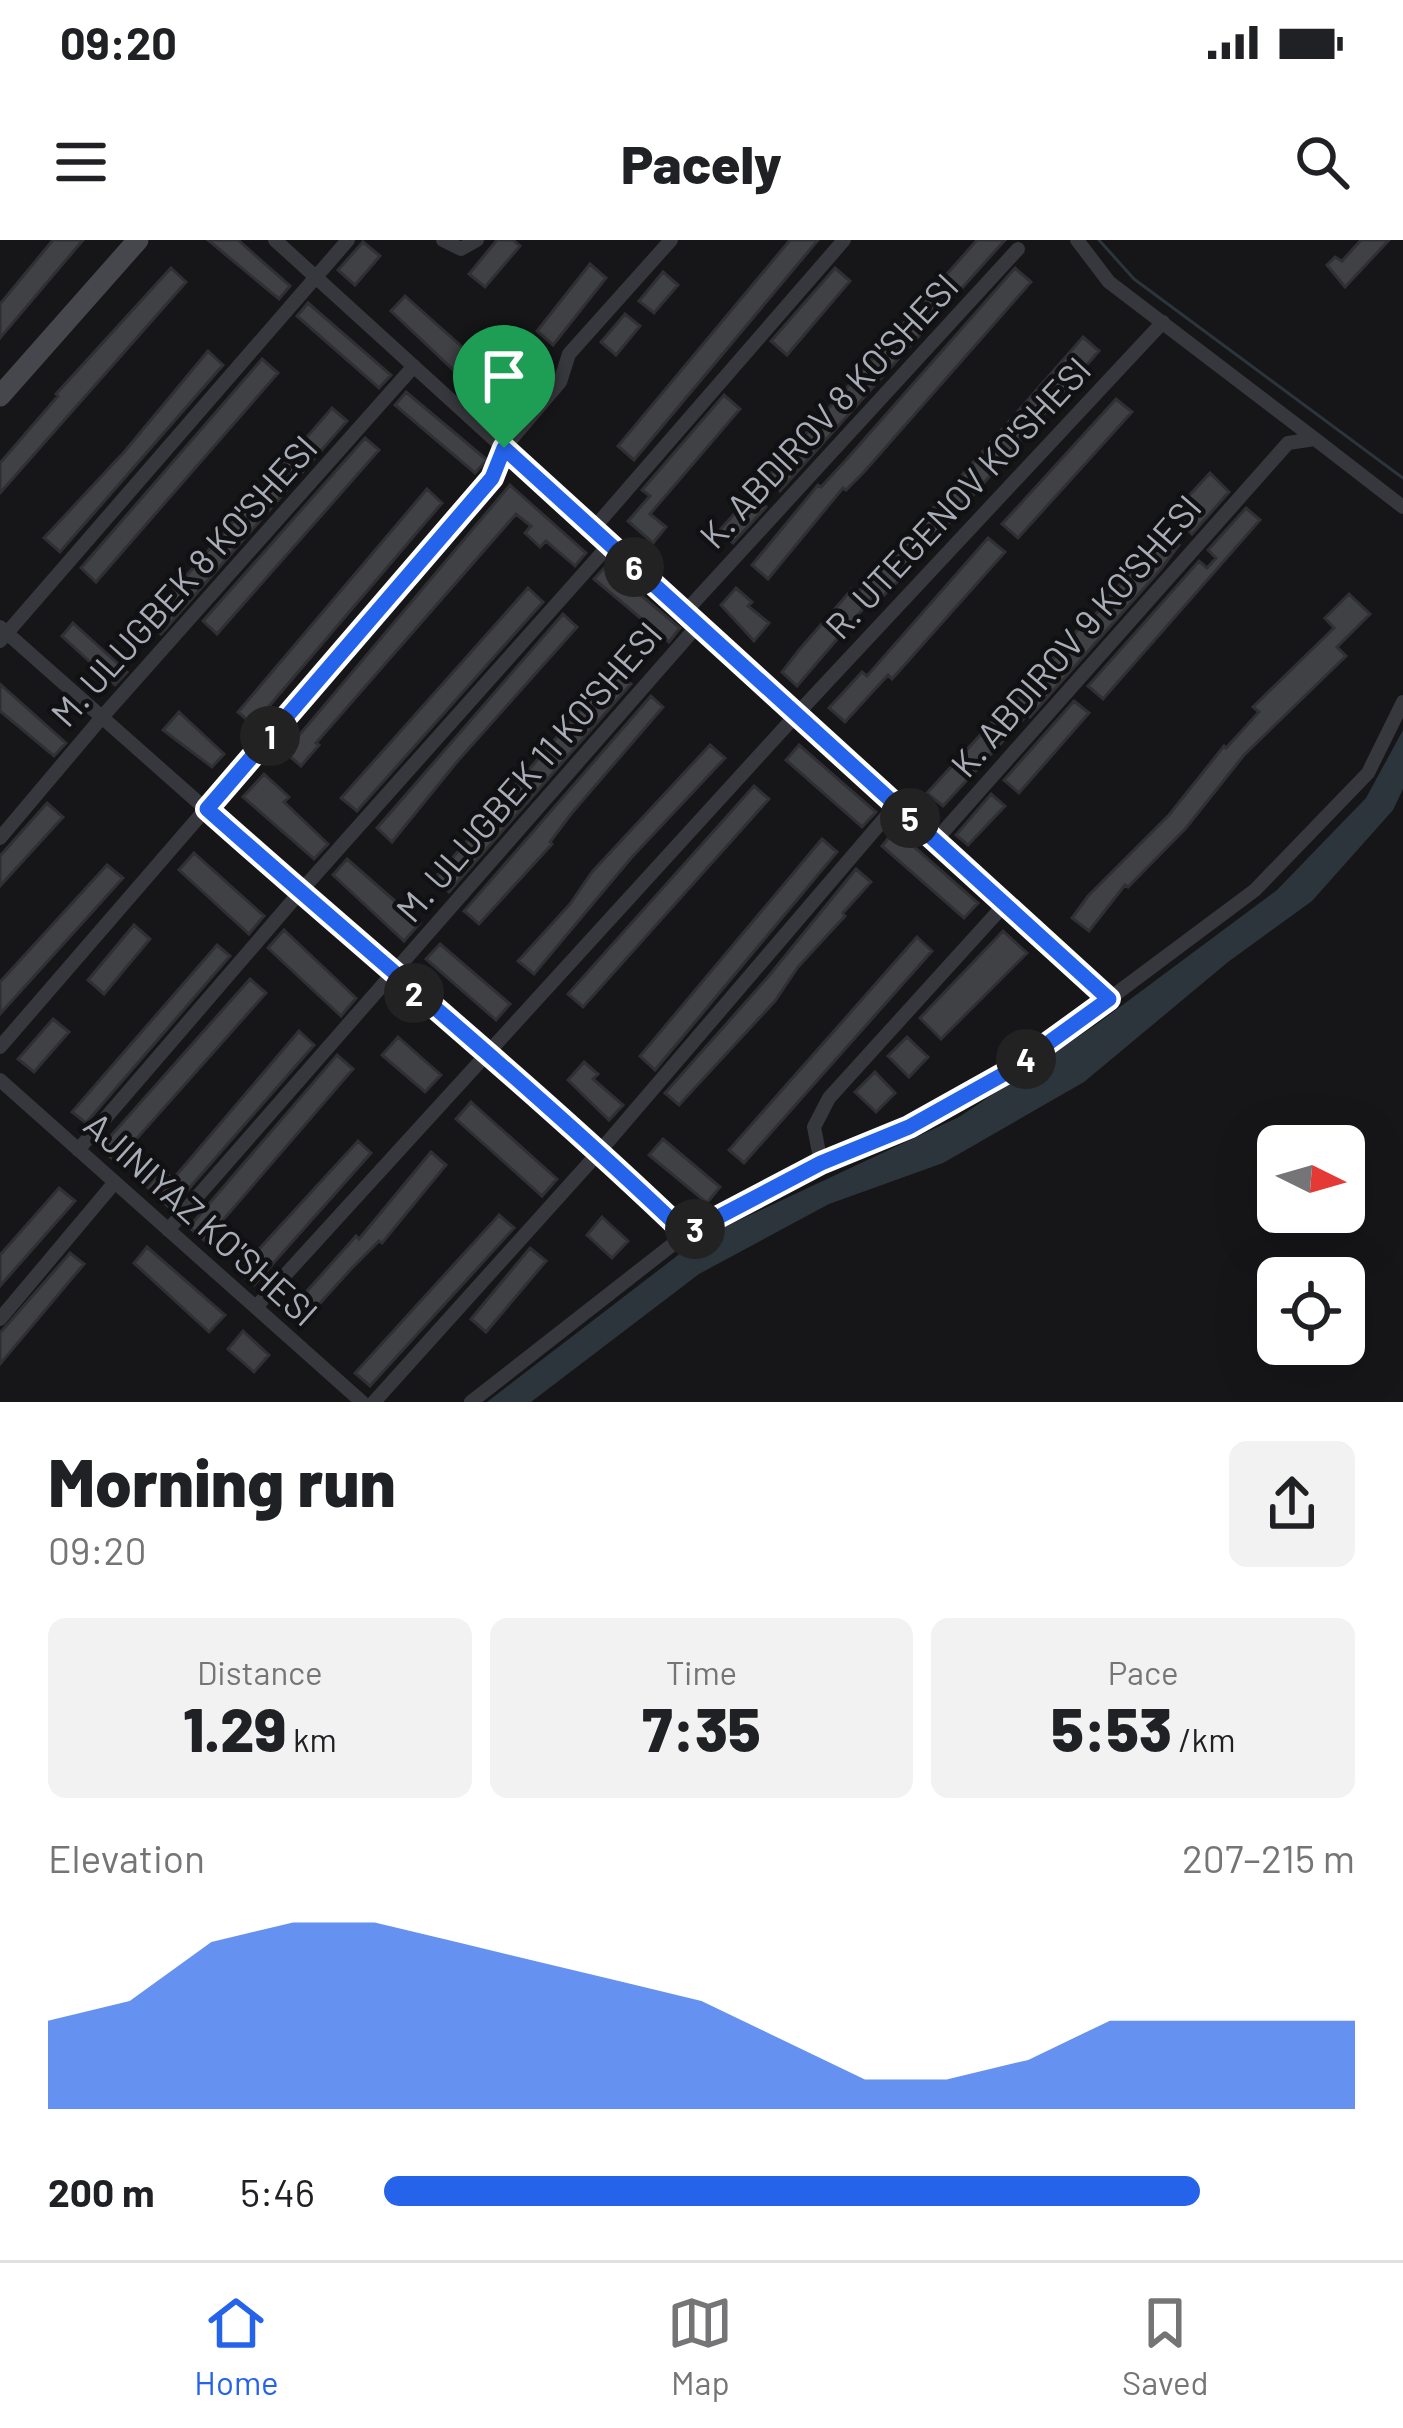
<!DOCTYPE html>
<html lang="en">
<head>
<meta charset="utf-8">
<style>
	:root { --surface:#fff; --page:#f2f2f2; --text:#202124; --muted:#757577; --line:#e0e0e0; --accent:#2563eb }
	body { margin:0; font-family:Barlow,sans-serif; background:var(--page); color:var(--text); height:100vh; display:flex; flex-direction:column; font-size:45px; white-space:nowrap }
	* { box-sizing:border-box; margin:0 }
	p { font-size:39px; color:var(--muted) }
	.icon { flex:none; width:66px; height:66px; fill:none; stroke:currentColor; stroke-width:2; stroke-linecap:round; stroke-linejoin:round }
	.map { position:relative; height:1162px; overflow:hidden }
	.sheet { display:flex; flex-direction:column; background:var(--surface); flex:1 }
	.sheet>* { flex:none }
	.needle { width:78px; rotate:95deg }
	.fabs { position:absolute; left:1257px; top:885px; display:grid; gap:24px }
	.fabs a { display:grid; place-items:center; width:108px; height:108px; border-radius:18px; background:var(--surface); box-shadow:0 12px 48px #0002; font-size:60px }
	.pin { position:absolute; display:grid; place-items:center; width:102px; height:102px; color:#fff; margin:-123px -51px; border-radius:50% 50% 50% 0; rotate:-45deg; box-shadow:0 0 12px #0007 }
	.pin .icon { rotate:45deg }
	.km { position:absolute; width:60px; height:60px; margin:-30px; border-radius:50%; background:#222; color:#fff; font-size:33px; line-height:60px; text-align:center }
	.round { display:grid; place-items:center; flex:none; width:126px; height:126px; border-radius:18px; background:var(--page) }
	.head { display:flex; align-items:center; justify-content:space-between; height:204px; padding:0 48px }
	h1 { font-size:66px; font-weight:800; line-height:90px }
	.metrics { display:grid; grid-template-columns:repeat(3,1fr); gap:18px; height:204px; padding:12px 48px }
	.metrics div { display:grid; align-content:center; border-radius:18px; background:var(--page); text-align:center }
	.metrics b { font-size:60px; font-weight:800 }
	.metrics small { font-size:33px; font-weight:400 }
	.metrics p { font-size:33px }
	.chart { height:336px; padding:24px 48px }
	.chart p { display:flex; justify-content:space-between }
	.chart svg { width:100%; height:216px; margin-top:12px; fill:var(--accent); opacity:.7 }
	ul { padding:0 48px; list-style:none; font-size:39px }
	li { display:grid; grid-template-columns:192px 144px 1fr; align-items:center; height:90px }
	li i { height:30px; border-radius:15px; background:var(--accent) }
	.status { display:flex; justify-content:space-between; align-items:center; height:84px; padding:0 60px; background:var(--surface); direction:ltr }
	.status svg { height:33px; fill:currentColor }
	header { display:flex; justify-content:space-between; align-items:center; height:156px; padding:0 48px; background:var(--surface); font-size:54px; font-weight:800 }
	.menu { display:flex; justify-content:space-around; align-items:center; height:168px; border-top:3px solid var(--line); background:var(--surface); font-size:33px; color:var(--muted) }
	.menu a { display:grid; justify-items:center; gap:6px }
	.menu .on { color:var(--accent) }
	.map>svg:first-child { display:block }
	.water { fill:#2c353c }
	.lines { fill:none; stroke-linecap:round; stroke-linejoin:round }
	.stream { stroke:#2c353c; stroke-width:3 }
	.building { fill:#404145; stroke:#303034; stroke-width:3 }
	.street { stroke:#37383d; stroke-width:14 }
	.secondary { stroke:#45474d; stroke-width:21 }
	.route-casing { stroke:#fff; stroke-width:24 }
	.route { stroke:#2563eb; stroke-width:15 }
	.labels { text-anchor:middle; stroke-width:9; stroke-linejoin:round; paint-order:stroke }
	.street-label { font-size:36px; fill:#a8adb8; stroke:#111113 }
</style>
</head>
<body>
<div class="status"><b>09:20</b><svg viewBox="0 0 49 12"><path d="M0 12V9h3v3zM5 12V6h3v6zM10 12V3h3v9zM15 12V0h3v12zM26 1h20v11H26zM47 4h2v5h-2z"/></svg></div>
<header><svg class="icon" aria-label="menu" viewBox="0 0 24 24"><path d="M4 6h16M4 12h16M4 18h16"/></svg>Pacely<svg class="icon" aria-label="search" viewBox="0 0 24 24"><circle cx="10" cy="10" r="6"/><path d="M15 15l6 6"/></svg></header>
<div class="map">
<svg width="1403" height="1162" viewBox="0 0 1403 1162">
	<rect width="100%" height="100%" fill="#161618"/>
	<!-- water -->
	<path class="water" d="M1403,490V549L1393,570L1312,661L1228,722L1084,842L943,923L829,964L699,1034L531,1162H487L699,999L959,877L1097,784L1277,650L1366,558Z"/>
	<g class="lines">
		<!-- stream -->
		<path class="stream" d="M1099,0L1134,39L1403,238"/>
	</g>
	<!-- building -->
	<path class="building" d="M53,0H83L0,98V64Z
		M208,0H238L290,46L279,59Z
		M497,0H513L520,6L485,47L469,34Z
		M790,0H818L634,220L618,206Z
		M977,0H1005L780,251L766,239Z
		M1361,0H1389L1345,47L1327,25L1335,17L1342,21Z
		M363,2L380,16L355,45L338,30Z
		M590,24L606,38L553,105L537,91Z
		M171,28L186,42L0,253V223L58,156L56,154Z
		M835,28L850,41L787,115L771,101Z
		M1015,28L1031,42L864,232L846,250L843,248L768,339L752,325L818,245L821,247L846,220Z
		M663,32L678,45L654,73L639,61Z
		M405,56L479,122L464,140L391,71Z
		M308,63L391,135L379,148L297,76Z
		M625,74L640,86L616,115L601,102Z
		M1083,97L1099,111L899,340L879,360L874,356L797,446L782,432L799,410L852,349L857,353L879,330Z
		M208,111L223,125L60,312L44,298L125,211Z
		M262,119L278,133L96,342L81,328Z
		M406,152L487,220L475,233L395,165Z
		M724,155L740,169L650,274L666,287L653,303L628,281L650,256L642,250Z
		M1116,159L1132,172L1018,298L1002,284Z
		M332,168L347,181L161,394L147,381Z
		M365,198L379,210L217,394L203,381Z
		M1210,233L1229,252L1192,294L1172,274Z
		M510,245L586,313L575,326L546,301L540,307L525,293L531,286L516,274L316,503L319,505L301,526L285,512Z
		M427,249L442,263L253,485L238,472Z
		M751,255L766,267L733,303L719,291Z
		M1246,268L1260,280L1103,459L1088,446L1199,321L1207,328L1216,318L1208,310Z
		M1163,291L1179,305L1161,329L1030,477L1027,475L943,566L927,553L1005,468L1008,471L1087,379L1090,381Z
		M988,298L1005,312L892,439L888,435L845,482L829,468L862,432L867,436Z
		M606,326L680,388L669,402L594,339Z
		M528,348L543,362L357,571L341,558Z
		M736,348L752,362L748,366L769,383L754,401L721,365Z
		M1349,354L1370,374L1337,407L1346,416L1244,515L1186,588L1128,647L1125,645L1089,691L1072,678L1088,656L1169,575L1224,506L1226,508L1259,472L1253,467L1334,388L1325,378Z
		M563,374L577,387L456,523L392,602L377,588Z
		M73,383L127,432L115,445L62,396Z
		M615,430L631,444L449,652L434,639Z
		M0,444L66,503L54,516L0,471Z
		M651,456L663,467L571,574L550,602L552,604L479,684L464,671Z
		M1074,461L1089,473L1019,553L1004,540Z
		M179,472L224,514L212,527L163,490Z
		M710,505L725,518L632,617L534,734L518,721L570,664L592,632Z
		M799,505L876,572L862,587L786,520Z
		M264,534L289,557L284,562L328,604L314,619L243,557Z
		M754,546L769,559L583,767L568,754Z
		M991,554L1005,566L968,605L956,595Z
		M47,563L63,577L0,646V616Z
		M895,590L978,663L964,678L882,606Z
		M822,599L837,612L655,830L640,816Z
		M194,613L264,676L249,694L179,630Z
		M347,619L420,683L404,701L333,635Z
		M107,625L123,638L0,774V742Z
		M856,629L871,642L843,673L845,676L798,727L775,761L679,865L665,853L768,737Z
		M134,685L150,699L104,754L88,740Z
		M284,690L356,758L341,776L268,708Z
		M1003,691L1027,713L941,799L920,778Z
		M917,697L932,711L744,923L729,910Z
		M440,704L510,764L496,780L426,719Z
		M217,705L230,716L86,883L72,872Z
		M250,739L266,753L116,922L100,908Z
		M53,779L69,792L34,832L18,819Z
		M299,791L314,805L171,969L147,947L163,930L173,939Z
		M398,797L441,835L425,852L382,815Z
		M907,797L928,817L909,837L888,816Z
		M337,815L353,829L205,1001L189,987Z
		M584,822L598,834L593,839L623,865L609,880L568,840Z
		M875,832L895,853L876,872L855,852Z
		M471,862L557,939L542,956L456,879Z
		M663,899L720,947L707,963L649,915Z
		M358,901L371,913L254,1045L238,1032Z
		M431,912L446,925L382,1003L379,1001L351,1029L304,1081L291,1069L356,996L359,999Z
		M59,948L75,961L0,1046V1015Z
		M499,975L514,988L370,1146L355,1133Z
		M602,977L628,1001L612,1018L587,995Z
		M147,1007L225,1075L209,1092L134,1023Z
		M530,1008L546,1021L486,1092L471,1079Z
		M70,1013L84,1024L0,1124V1093Z
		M243,1091L269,1115L254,1132L228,1109Z"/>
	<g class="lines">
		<!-- street -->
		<path class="street" d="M275,0L1109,759
			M443,0L461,9L477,0
			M1077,0L1109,42L1315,199
			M593,289L844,0
			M685,372L1018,9
			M0,387L391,733L600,911L686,994
			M0,401L348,0
			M0,598L103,476L414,126
			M935,601L1288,203L1315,199L1403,267
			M0,807L492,238L504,208L560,142L569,114L671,0
			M0,840L362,1162
			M78,910L300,652L609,305
			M821,923L814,887L829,858L1005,664
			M168,990L698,385
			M256,1067L797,474L1163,82
			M0,1079L115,942
			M374,1162L600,911L896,565
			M471,1162L686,994L821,923L909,887L1011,831L1109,759L1255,650L1368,533L1403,462"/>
		<!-- secondary -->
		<path class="secondary" d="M0,156L138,0"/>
	</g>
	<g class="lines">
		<defs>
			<path id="route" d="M504,208L1109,759L1011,830L909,887L821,923L686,994C532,846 366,711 207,569L492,238Z"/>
		</defs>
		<!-- route casing -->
		<use href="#route" class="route-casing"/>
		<!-- route -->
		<use href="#route" class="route"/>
	</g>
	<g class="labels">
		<!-- street labels -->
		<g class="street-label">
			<text transform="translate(829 171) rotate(-47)" y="13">K. ABDIROV 8 KO'SHESI</text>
			<text transform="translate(958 258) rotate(-47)" y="13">R. UTEGENOV KO'SHESI</text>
			<text transform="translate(184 341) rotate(-48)" y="13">M. ULUGBEK 8 KO'SHESI</text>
			<text transform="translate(1076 396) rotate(-49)" y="13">K. ABDIROV 9 KO'SHESI</text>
			<text transform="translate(529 532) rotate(-49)" y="13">M. ULUGBEK 11 KO'SHESI</text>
			<text transform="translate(201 979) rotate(42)" y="13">AJINIYAZ KO'SHESI</text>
		</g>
	</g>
</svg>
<div class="fabs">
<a><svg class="needle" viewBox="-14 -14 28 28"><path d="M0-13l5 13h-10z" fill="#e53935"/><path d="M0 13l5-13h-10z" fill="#757577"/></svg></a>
<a><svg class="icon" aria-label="locate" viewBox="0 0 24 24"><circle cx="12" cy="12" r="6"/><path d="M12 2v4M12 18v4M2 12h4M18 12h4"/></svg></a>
</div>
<div class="pin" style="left:504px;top:208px;background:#1e9e55"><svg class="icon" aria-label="arrive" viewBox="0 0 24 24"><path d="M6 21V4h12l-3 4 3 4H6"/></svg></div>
<b class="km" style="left:270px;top:496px">1</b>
<b class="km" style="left:414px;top:753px">2</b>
<b class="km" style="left:695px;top:989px">3</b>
<b class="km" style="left:1026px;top:819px">4</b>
<b class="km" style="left:910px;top:578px">5</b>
<b class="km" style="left:634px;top:327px">6</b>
</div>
<section class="sheet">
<div class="head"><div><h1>Morning run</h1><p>09:20</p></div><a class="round"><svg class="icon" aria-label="share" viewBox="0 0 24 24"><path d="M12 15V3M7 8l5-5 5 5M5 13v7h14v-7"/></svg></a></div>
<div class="metrics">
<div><p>Distance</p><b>1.29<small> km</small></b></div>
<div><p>Time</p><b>7:35</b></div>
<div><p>Pace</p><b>5:53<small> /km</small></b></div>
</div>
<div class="chart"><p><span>Elevation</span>207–215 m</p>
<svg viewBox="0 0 160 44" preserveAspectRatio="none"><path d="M0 44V26L10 22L20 10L30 6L40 6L50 10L60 14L70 18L80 22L90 30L100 38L110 38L120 34L130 26L140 26L150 26L160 26V44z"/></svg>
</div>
<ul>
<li><b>200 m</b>5:46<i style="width:84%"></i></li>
</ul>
</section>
<nav class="menu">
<a class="on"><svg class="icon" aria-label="home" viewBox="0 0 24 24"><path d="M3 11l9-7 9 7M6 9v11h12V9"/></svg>Home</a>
<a><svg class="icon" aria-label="map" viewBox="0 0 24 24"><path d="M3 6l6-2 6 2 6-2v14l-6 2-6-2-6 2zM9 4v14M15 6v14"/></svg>Map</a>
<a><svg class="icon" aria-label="saved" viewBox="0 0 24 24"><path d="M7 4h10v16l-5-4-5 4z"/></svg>Saved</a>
</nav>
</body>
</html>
